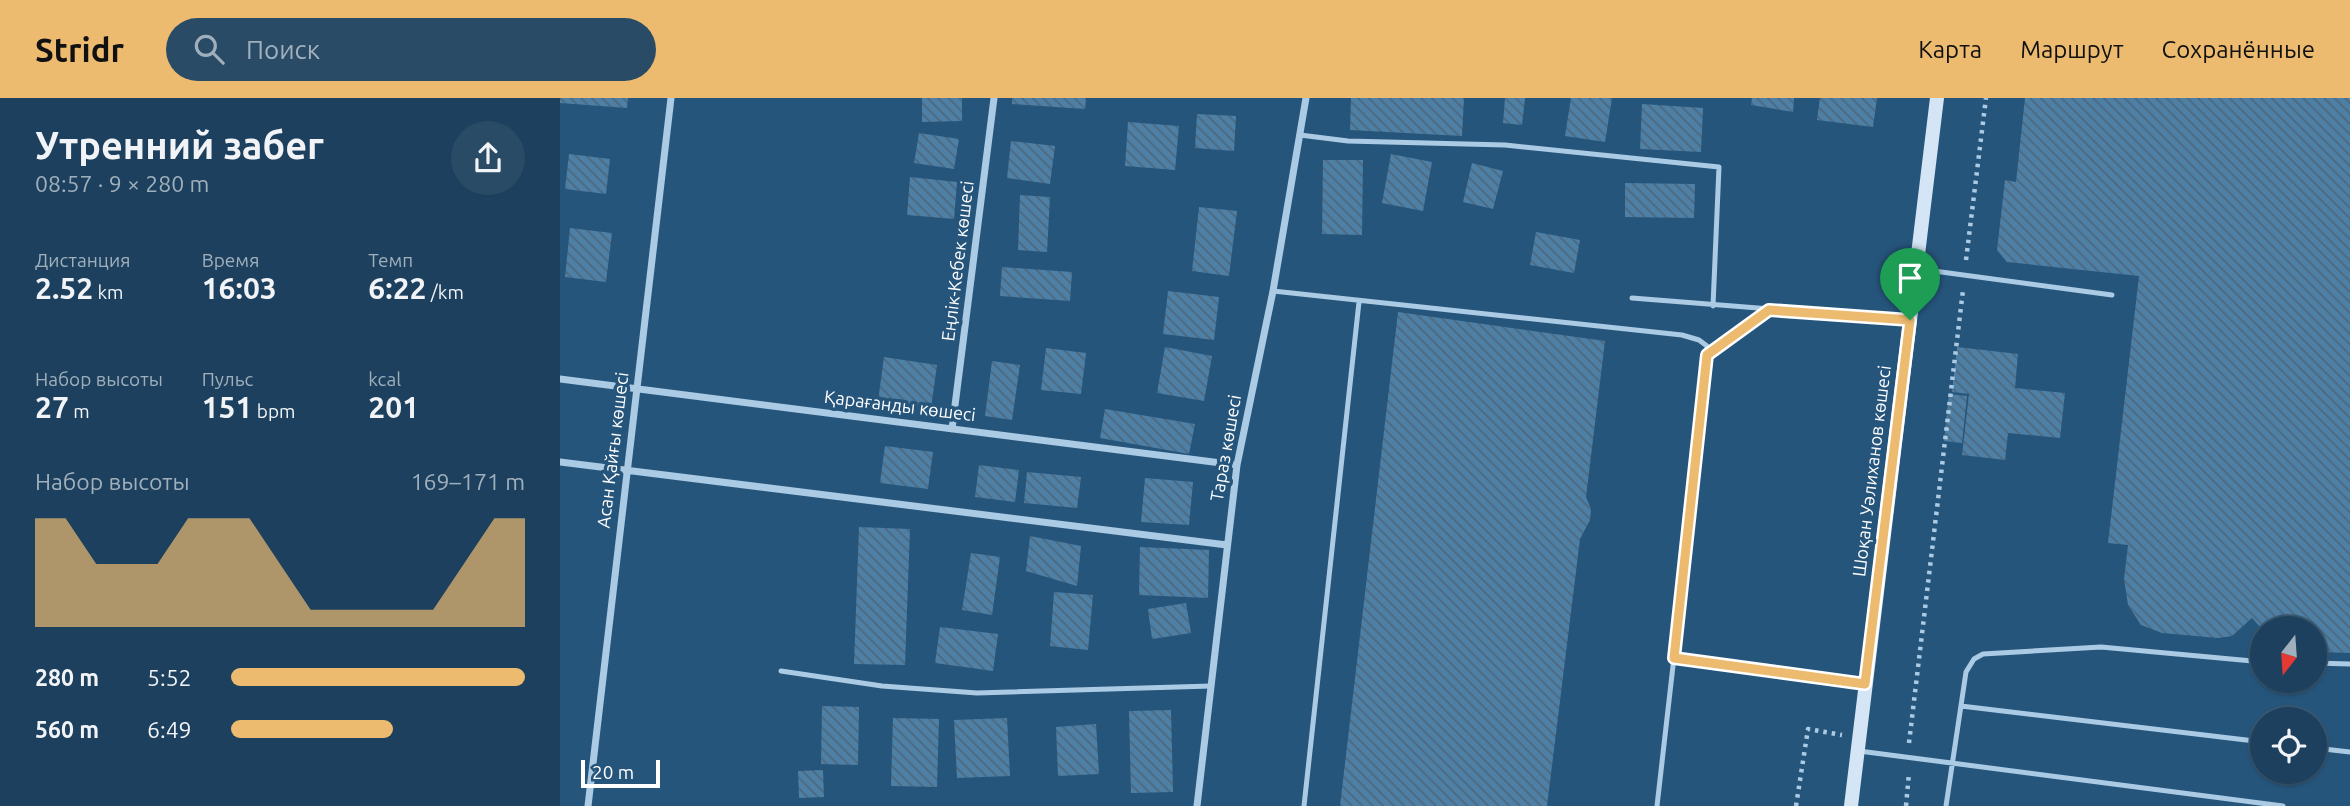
<!DOCTYPE html>
<html lang="ru">
<head>
<meta charset="utf-8">
<style>
	:root { --surface:#1c405d; --page:#294b66; --text:#f1f3f6; --muted:#a0afbc; --line:#3a5972; --accent:#edbb70 }
	body { margin:0; font-family:Ubuntu,sans-serif; background:var(--page); color:var(--text); height:100vh; display:flex; flex-direction:column; font-size:26px; white-space:nowrap }
	* { box-sizing:border-box; margin:0 }
	p { font-size:23px; color:var(--muted) }
	.icon { flex:none; width:38px; height:38px; fill:none; stroke:currentColor; stroke-width:2; stroke-linecap:round; stroke-linejoin:round }
	.map { position:relative; flex:1; overflow:hidden }
	.panel { display:flex; flex-direction:column; background:var(--surface); width:560px }
	.panel>* { flex:none }
	.needle { width:46px; rotate:197deg }
	.fabs { position:absolute; left:1690px; top:518px; display:grid; gap:14px }
	.fabs a { display:grid; place-items:center; width:77px; height:77px; border-radius:50%; background:var(--surface); box-shadow:0 2px 5px #0004,0 0 0 2px var(--line); font-size:35px }
	.scale { position:absolute; left:21px; bottom:18px; width:79px; box-sizing:border-box; padding-left:7px; border:4px solid #fff; border-top:0; font-size:19px; line-height:24px; white-space:nowrap; color:#fff; -webkit-text-stroke:5px #26557c; paint-order:stroke }
	.pin { position:absolute; display:grid; place-items:center; width:60px; height:60px; color:#fff; margin:-72px -30px; border-radius:50% 50% 50% 0; rotate:-45deg; box-shadow:0 0 7px #0007 }
	.pin .icon { rotate:45deg }
	.round { display:grid; place-items:center; flex:none; width:74px; height:74px; border-radius:37px; background:var(--page) }
	.summary { display:flex; align-items:center; justify-content:space-between; height:119px; padding:0 35px }
	h1 { font-size:38px; font-weight:600; line-height:52px }
	.metrics { display:grid; grid-template-columns:repeat(3,1fr); gap:10px; height:119px; padding:7px 35px }
	.metrics div { display:grid; align-content:center }
	.metrics b { font-size:30px; font-weight:600 }
	.metrics small { font-size:19px; font-weight:400 }
	.metrics p { font-size:19px }
	.chart { height:196px; padding:14px 35px }
	.chart p { display:flex; justify-content:space-between }
	.chart svg { width:100%; height:126px; margin-top:7px; fill:var(--accent); opacity:.7 }
	ul { padding:0 35px; list-style:none; font-size:23px }
	li { display:grid; grid-template-columns:112px 84px 1fr; align-items:center; height:52px }
	li i { height:18px; border-radius:9px; background:var(--accent) }
	header { display:flex; align-items:center; gap:42px; box-sizing:border-box; height:98px; padding:0 35px; background:var(--accent); color:#111 }
	header strong { font-size:33px }
	nav { display:flex; gap:38px; margin-inline-start:auto; font-size:24px }
	.search { width:490px; height:63px; background:var(--page); display:flex; align-items:center; gap:18px; box-sizing:border-box; padding:0 24px; border-radius:38px; color:var(--muted); font-size:26px }
	main { display:flex; flex:1; min-height:0 }
	.map>svg:first-child { display:block }
	.building { fill:url(#building-back-hatch) }
	.lines { fill:none; stroke-linecap:round; stroke-linejoin:round }
	.path { stroke:#abcbe5; stroke-width:4.5; stroke-dasharray:3.5 5; stroke-linecap:butt }
	.service { stroke:#abcbe5; stroke-width:5 }
	.minor { stroke:#abcbe5; stroke-width:7 }
	.secondary { stroke:#d4e6f5; stroke-width:14 }
	.route-casing { stroke:#fff; stroke-width:14 }
	.route { stroke:#edbb70; stroke-width:9 }
	.labels { text-anchor:middle; stroke-width:7; stroke-linejoin:round; paint-order:stroke }
	.street-label { font-size:18px; fill:#fff; stroke:#26557c }
</style>
</head>
<body>
<header>
<strong>Stridr</strong>
<div class="search"><svg class="icon" aria-label="search" viewBox="0 0 24 24"><circle cx="10" cy="10" r="6"/><path d="M15 15l6 6"/></svg>Поиск</div>
<nav><a>Карта</a><a>Маршрут</a><a>Сохранённые</a></nav>
</header>
<main>
<section class="panel">
<div class="summary"><div><h1>Утренний забег</h1><p>08:57 · 9 × 280 m</p></div><a class="round"><svg class="icon" aria-label="share" viewBox="0 0 24 24"><path d="M12 15V3M7 8l5-5 5 5M5 13v7h14v-7"/></svg></a></div>
<div class="metrics">
<div><p>Дистанция</p><b>2.52<small> km</small></b></div>
<div><p>Время</p><b>16:03</b></div>
<div><p>Темп</p><b>6:22<small> /km</small></b></div>
</div>
<div class="metrics">
<div><p>Набор высоты</p><b>27<small> m</small></b></div>
<div><p>Пульс</p><b>151<small> bpm</small></b></div>
<div><p>kcal</p><b>201</b></div>
</div>
<div class="chart"><p><span>Набор высоты</span>169–171 m</p>
<svg viewBox="0 0 160 44" preserveAspectRatio="none"><path d="M0 44V6L10 6L20 22L30 22L40 22L50 6L60 6L70 6L80 22L90 38L100 38L110 38L120 38L130 38L140 22L150 6L160 6V44z"/></svg>
</div>
<ul>
<li><b>280 m</b>5:52<i style="width:100%"></i></li>
<li><b>560 m</b>6:49<i style="width:55%"></i></li>
</ul>
</section>
<div class="map">
<svg width="1790" height="708" viewBox="0 0 1790 708">
	<defs>
		<pattern id="building-back-hatch" width="6" height="6" patternUnits="userSpaceOnUse" patternTransform="scale(1.75)"><rect width="6" height="6" fill="#4e7fa5"/><path d="M-1 5l2 2M0 0l6 6M5-1l2 2" fill="none" stroke="#4d687d"/></pattern>
	</defs>
	<rect width="100%" height="100%" fill="#26557c"/>
	<!-- building -->
	<path class="building" d="M0,0H68L67,10L0,5Z
		M362,0H402V23L362,24Z
		M452,0H526L525,11L452,6Z
		M791,0H904L902,38L790,32Z
		M945,0H965L962,27L943,25Z
		M1011,0H1052L1045,44L1005,38Z
		M1192,0H1234L1233,14L1191,7Z
		M1260,0H1317L1313,29L1257,22Z
		M1465,0H1790V555L1755,554V530H1701L1692,520L1672,538L1658,540L1602,535L1581,527L1568,507L1564,481L1568,447L1548,445L1579,178L1447,164L1437,152L1445,82L1456,84Z
		M1082,6L1143,10L1141,54L1080,51Z
		M637,16L676,18L674,53L635,50Z
		M568,24L619,28L615,72L565,68Z
		M359,35L399,41L394,71L354,65Z
		M451,43L495,48L490,86L447,80Z
		M9,56L50,61L46,96L5,91Z
		M831,56L872,64L863,113L822,105Z
		M763,62H803L802,137L762,136Z
		M912,65L943,73L933,111L903,104Z
		M350,79L397,84L394,121L347,117Z
		M1065,85L1135,86L1134,120L1065,119Z
		M460,97L490,99L487,154L458,152Z
		M639,109L677,113L669,178L632,173Z
		M10,130L52,135L46,184L5,179Z
		M976,134L1020,142L1014,175L970,167Z
		M442,169L512,174L510,203L440,198Z
		M608,193L659,199L654,242L603,236Z
		M838,214L1045,243L1026,399L1031,411L1030,422L1020,441L987,708H780Z
		M605,249L652,258L644,303L597,295Z
		M1397,249L1458,256L1455,290L1505,295L1500,340L1448,335L1445,362L1402,357L1409,296L1392,294Z
		M486,250L526,255L521,296L481,292Z
		M324,259L377,267L371,310L318,303Z
		M432,263L460,267L452,322L425,318Z
		M1389,296L1407,298L1402,345L1384,343Z
		M545,311L635,326L629,356L540,340Z
		M325,348L373,354L368,391L320,385Z
		M419,367L459,372L455,404L415,399Z
		M467,374L521,379L517,410L464,405Z
		M585,380L633,384L629,427L581,424Z
		M299,429L350,431L345,567L294,566Z
		M470,438L521,448L517,488L466,473Z
		M580,449L649,452L648,500L579,497Z
		M411,455L440,459L432,517L402,512Z
		M494,494L533,497L528,552L490,548Z
		M626,505L631,535L592,541L588,511Z
		M380,529L438,536L433,573L375,565Z
		M262,608L299,609L298,667L261,666Z
		M611,612L613,694L571,695L569,613Z
		M333,620L379,621L377,689L331,688Z
		M447,620L450,678L397,680L394,622Z
		M536,626L539,676L498,678L496,629Z
		M263,672L264,699L239,700L238,673Z"/>
	<g class="lines">
		<!-- path -->
		<path class="path" d="M1406,162L1426,0
			M1349,645L1403,192
			M1236,708L1248,631L1282,637
			M1346,708L1349,675"/>
		<!-- service -->
		<path class="service" d="M740,37L788,43L945,47L1159,69L1153,208
			M1359,171L1552,197
			M713,193L1122,237L1139,242L1147,248V270L1097,708
			M1072,200L1350,222
			M1147,257L1209,212
			M1114,560L1305,586
			M1755,565L1790,566
			M221,573L322,588L417,595L651,588
			M1401,608L1703,644
			M1755,650L1790,654
			M1299,653L1723,708
			M744,708L799,204
			M1386,708L1406,574L1414,561L1423,556L1541,549L1703,564"/>
		<!-- minor -->
		<path class="minor" d="M0,281L677,367
			M392,331L434,0
			M0,364L667,447
			M28,708L111,0
			M637,708L677,367L713,193L746,0"/>
		<!-- secondary -->
		<path class="secondary" d="M1291,708L1377,0"/>
	</g>
	<g class="lines">
		<defs>
			<path id="route" d="M1209,212L1350,222L1305,586L1114,560L1147,257Z"/>
		</defs>
		<!-- route casing -->
		<use href="#route" class="route-casing"/>
		<!-- route -->
		<use href="#route" class="route"/>
	</g>
	<g class="labels">
		<!-- street labels -->
		<g class="street-label">
			<text transform="translate(398 163) rotate(-83)" y="6">Еңлік-Кебек көшесі</text>
			<text transform="translate(340 308) rotate(7)" y="6">Қарағанды көшесі</text>
			<text transform="translate(666 350) rotate(-80)" y="6">Тараз көшесі</text>
			<text transform="translate(53 352) rotate(-83)" y="6">Асан Қайғы көшесі</text>
			<text transform="translate(1312 373) rotate(-83)" y="6">Шоқан Уәлиханов көшесі</text>
		</g>
	</g>
</svg>
<div class="fabs">
<a><svg class="needle" viewBox="-14 -14 28 28"><path d="M0-13l5 13h-10z" fill="#e53935"/><path d="M0 13l5-13h-10z" fill="#a0afbc"/></svg></a>
<a><svg class="icon" aria-label="locate" viewBox="0 0 24 24"><circle cx="12" cy="12" r="6"/><path d="M12 2v4M12 18v4M2 12h4M18 12h4"/></svg></a>
</div>
<div class="scale">20 m</div>
<div class="pin" style="left:1350px;top:222px;background:#1e9e55"><svg class="icon" aria-label="arrive" viewBox="0 0 24 24"><path d="M6 21V4h12l-3 4 3 4H6"/></svg></div>
</div>
</main>
</body>
</html>
